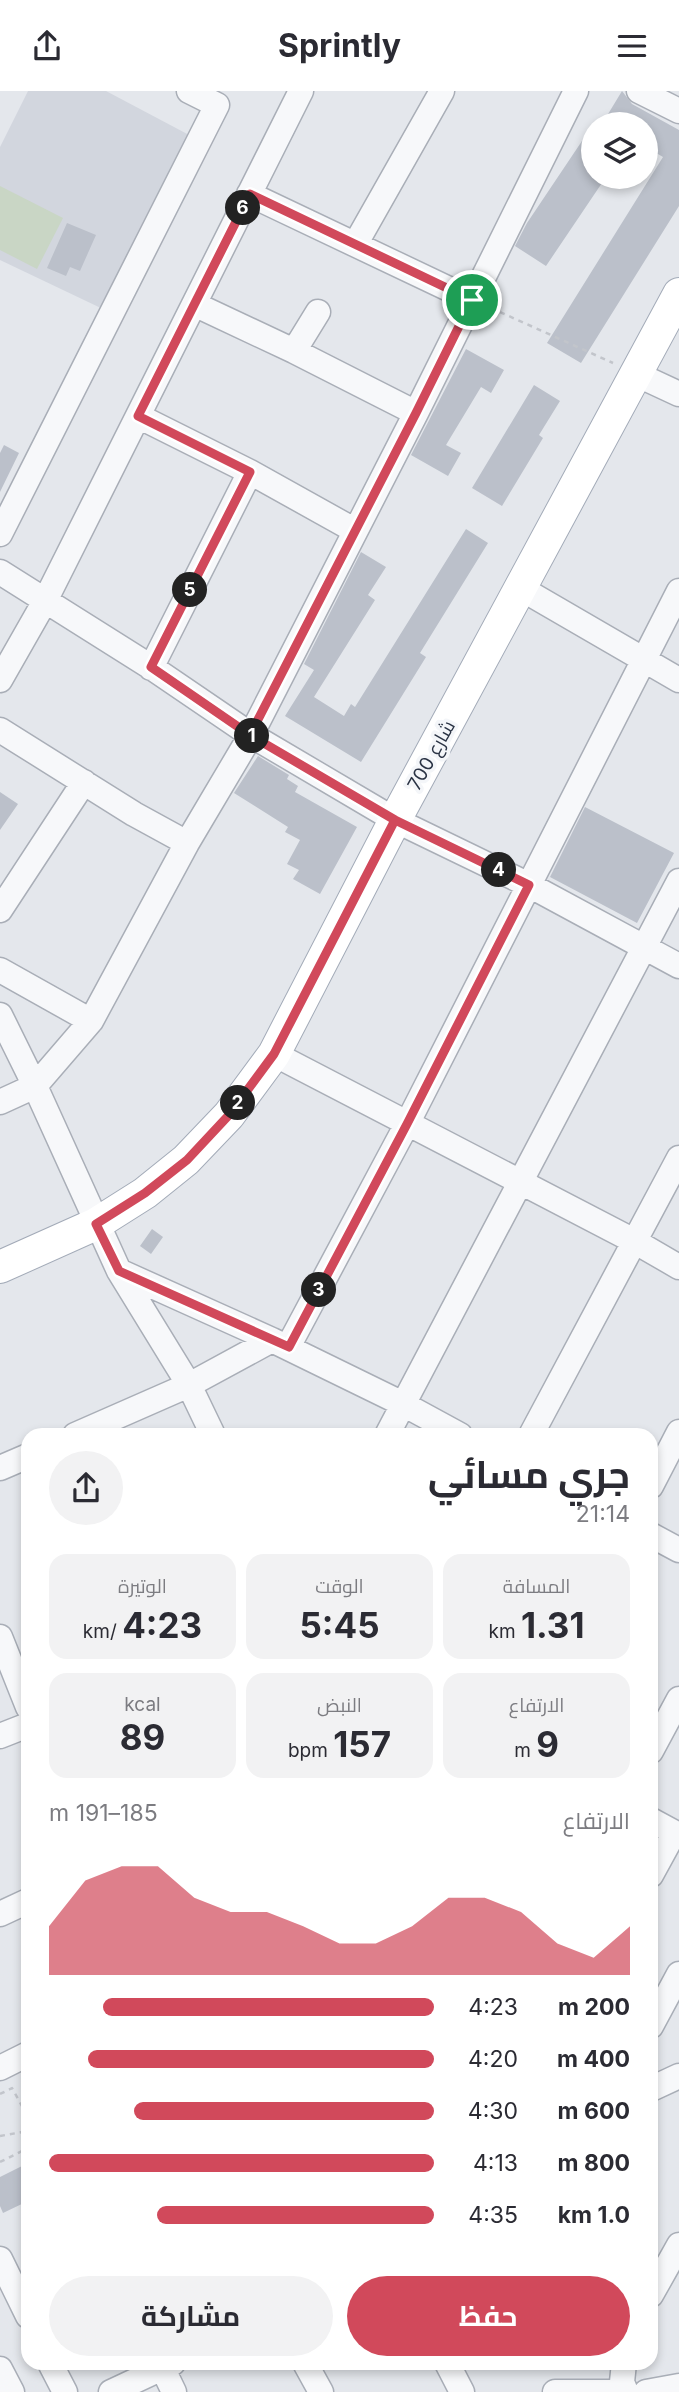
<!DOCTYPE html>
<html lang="ar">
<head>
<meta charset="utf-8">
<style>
	:root { --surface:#fff; --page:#f2f2f3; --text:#2b2b33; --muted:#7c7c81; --accent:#d1495b }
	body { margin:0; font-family:Inter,Cairo,sans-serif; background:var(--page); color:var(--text); direction:rtl; height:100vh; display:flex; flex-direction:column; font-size:26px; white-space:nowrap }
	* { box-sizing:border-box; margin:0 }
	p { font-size:23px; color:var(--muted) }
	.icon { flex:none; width:38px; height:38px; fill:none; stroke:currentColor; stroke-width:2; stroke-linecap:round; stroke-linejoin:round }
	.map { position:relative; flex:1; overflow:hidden; direction:ltr }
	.panel { position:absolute; left:21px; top:1337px; width:637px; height:942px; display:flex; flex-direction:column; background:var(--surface); border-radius:21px; box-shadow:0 4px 10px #0003; direction:rtl }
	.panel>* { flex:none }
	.controls { position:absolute; left:581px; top:21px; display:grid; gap:14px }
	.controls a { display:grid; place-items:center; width:77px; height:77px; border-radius:50%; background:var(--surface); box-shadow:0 4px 10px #0003; font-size:35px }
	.pin { position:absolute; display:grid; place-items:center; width:60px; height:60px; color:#fff; margin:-30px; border:4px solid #fff; border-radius:50%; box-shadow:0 2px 7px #0007 }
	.km { position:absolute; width:35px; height:35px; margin:-18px; border-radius:50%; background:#222; color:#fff; font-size:19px; line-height:35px; text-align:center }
	.round { display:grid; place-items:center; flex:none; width:74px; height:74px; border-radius:37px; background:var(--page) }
	.head { display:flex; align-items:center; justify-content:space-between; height:119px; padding:0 28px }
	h1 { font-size:38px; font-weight:700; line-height:52px }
	.stats { display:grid; grid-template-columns:repeat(3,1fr); gap:10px; height:119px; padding:7px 28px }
	.stats div { display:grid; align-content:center; border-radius:18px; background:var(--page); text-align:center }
	.stats b { font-size:35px; font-weight:700 }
	.stats small { font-size:19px; font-weight:400 }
	.stats p { font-size:19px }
	.chart { height:196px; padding:14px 28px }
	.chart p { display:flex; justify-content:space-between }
	.chart svg { width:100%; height:126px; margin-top:7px; fill:var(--accent); opacity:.7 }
	.button { display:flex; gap:14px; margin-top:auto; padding:14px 28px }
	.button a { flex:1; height:80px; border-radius:42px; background:var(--accent); color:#fff; font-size:28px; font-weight:700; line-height:80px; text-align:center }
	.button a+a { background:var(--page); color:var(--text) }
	ul { padding:0 28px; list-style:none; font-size:23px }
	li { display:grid; grid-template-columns:112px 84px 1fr; align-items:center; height:52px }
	li i { height:18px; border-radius:9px; background:var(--accent) }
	header { display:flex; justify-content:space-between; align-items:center; height:91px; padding:0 28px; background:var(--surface); font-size:32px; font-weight:700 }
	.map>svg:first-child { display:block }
	.built { fill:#d2d6de }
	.green { fill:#c9d6c5 }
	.building { fill:#bbc0ca }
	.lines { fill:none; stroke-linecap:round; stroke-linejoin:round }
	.minor-casing { stroke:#a9aeb7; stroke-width:27 }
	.major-casing { stroke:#a3abb8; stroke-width:34 }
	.path { stroke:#c2c5cb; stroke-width:2.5; stroke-dasharray:5 5; stroke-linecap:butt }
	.minor { stroke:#f7f8fa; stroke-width:24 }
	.major { stroke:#fff; stroke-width:32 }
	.route-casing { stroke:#fff; stroke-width:14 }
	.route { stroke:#d1495b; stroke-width:9 }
	.labels { text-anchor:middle; stroke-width:7; stroke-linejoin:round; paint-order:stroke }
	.street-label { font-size:19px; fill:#2b3445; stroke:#f4f6f9 }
</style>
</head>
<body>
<header><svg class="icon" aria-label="menu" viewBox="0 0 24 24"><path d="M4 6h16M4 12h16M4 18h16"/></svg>Sprintly<svg class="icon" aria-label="share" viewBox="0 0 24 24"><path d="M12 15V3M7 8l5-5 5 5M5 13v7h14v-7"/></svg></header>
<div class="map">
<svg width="679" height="2301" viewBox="0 0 679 2301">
	<rect width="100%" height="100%" fill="#e4e7ec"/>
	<!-- built -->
	<path class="built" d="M28,0H106L191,45L105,219L0,169V56Z"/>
	<!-- green -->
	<path class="green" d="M0,95L63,127L37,178L0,159Z"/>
	<!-- building -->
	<path class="building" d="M622,0L632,13L679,39V115L581,272L547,252L663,66L646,56V33H602Z
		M582,50L593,57V86H606L546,175L515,155L527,132Z
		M67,132L96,144L80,180L70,176L66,185L47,177Z
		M466,258L504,279L491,302L481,296L446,354L461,362L448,385L411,364Z
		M534,294L560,310L539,344L543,347L502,415L472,397Z
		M4,354L19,362L0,401V362Z
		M466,438L488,452L420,562L426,566L361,671L285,625L314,579L304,573L361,461L386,476L368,504L375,509L314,606L344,625L351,613L355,616Z
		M258,665L289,684L287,688L298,695L295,701L357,736L320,803L293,788L299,779L287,773L300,749L285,741L288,736L234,702Z
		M0,701L18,713L0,739Z
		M585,716L674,762L637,832L550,786Z
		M152,1138L163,1146L151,1163L140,1155Z
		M28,2072V2110L3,2122L0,2115V2086Z"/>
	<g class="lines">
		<defs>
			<path id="minor" d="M639,0L679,20
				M249,103L472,209
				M356,152L442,0
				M194,213L294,260L416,322
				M294,260L318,221
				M636,283L679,303
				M138,325L250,381L354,439
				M0,443L217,14L189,0
				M0,481L154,578L251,644L416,322L576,0
				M522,498L679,589
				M151,577L250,381
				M0,589L45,510L301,0
				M0,639L134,723L187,752L251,644L395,729L529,794L679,875
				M0,819L84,691
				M0,879L91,930
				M0,924L35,995L119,1180L189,1294L213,1344
				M274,963L634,1150L679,1176
				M0,1011L35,995L91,930L187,752
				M119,1180L272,1249
				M288,1256L407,1033L679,500
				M75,1344L189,1294L272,1249L403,1313L460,1344
				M387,1344L679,790
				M531,1344L679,1067
				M0,1377L28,1365
				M651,1395L679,1341
				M651,1444L679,1459
				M0,1546L28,1616
				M0,1645L28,1634
				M651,1660L679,1608
				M651,1729L679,1744
				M651,1784L674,1742
				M0,1823L28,1810
				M651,1935L679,1883
				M0,1977L28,1963
				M651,1998L679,1985
				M0,2168L28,2225
				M651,2204L679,2154
				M50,2272L65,2301
				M305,2272L321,2301
				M447,2272L462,2301
				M624,2272L622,2291L626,2301
				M162,2276L174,2301
				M0,2278L12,2301
				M111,2301L173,2272
				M555,2301H611
				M646,2301L679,2295"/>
			<path id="major" d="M0,1176L96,1133L145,1102L186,1069L229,1024L274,963L395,729L679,203"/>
		</defs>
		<!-- minor casing -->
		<use href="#minor" class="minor-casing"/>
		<!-- major casing -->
		<use href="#major" class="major-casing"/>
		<!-- path -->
		<path class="path" d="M491,217L613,272
			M0,2003L12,1997L28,2026
			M0,2045L28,2040
			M0,2071L28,2057"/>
		<!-- minor -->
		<use href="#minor" class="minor"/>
		<!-- major -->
		<use href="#major" class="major"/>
	</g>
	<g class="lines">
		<defs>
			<path id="route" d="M472,209L416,322L250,644L395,729L274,963L229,1024L187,1069L145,1102L96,1133L119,1180L289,1256L407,1033L529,794L395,729L250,644L151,576L250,381L138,325L250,103L472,209"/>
		</defs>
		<!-- route casing -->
		<use href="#route" class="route-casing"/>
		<!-- route -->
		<use href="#route" class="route"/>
	</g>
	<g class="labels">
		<!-- street labels -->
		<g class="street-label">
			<text transform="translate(431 664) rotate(-61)" y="7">شارع 700</text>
		</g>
	</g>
</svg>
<div class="controls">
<a><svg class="icon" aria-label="layers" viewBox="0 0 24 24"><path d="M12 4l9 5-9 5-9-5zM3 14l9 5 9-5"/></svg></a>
</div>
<div class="pin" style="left:472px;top:209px;background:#1e9e55"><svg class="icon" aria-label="arrive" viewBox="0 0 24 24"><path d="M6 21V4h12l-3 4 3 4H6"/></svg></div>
<b class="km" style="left:252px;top:645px">1</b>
<b class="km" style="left:238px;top:1012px">2</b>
<b class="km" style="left:319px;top:1199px">3</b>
<b class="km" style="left:499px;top:779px">4</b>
<b class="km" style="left:190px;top:499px">5</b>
<b class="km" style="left:243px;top:117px">6</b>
<section class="panel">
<div class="head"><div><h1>جري مسائي</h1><p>21:14</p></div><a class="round"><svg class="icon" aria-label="share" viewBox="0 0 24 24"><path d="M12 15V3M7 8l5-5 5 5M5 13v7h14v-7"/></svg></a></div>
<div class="stats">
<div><p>المسافة</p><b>1.31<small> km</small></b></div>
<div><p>الوقت</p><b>5:45</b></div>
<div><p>الوتيرة</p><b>4:23<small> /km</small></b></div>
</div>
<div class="stats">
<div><p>الارتفاع</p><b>9<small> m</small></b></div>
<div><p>النبض</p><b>157<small> bpm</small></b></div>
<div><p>kcal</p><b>89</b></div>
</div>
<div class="chart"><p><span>الارتفاع</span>185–191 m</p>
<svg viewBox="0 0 160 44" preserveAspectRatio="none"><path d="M0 44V27L10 11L20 6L30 6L40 17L50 22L60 22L70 27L80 33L90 33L100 27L110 17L120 17L130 22L140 33L150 38L160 27V44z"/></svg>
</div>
<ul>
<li><b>200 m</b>4:23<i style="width:86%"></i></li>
<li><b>400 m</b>4:20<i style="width:90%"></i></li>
<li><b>600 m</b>4:30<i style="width:78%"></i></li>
<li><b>800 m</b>4:13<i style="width:100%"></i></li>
<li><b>1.0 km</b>4:35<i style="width:72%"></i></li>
</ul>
<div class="button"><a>حفظ</a><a>مشاركة</a></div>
</section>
</div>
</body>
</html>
